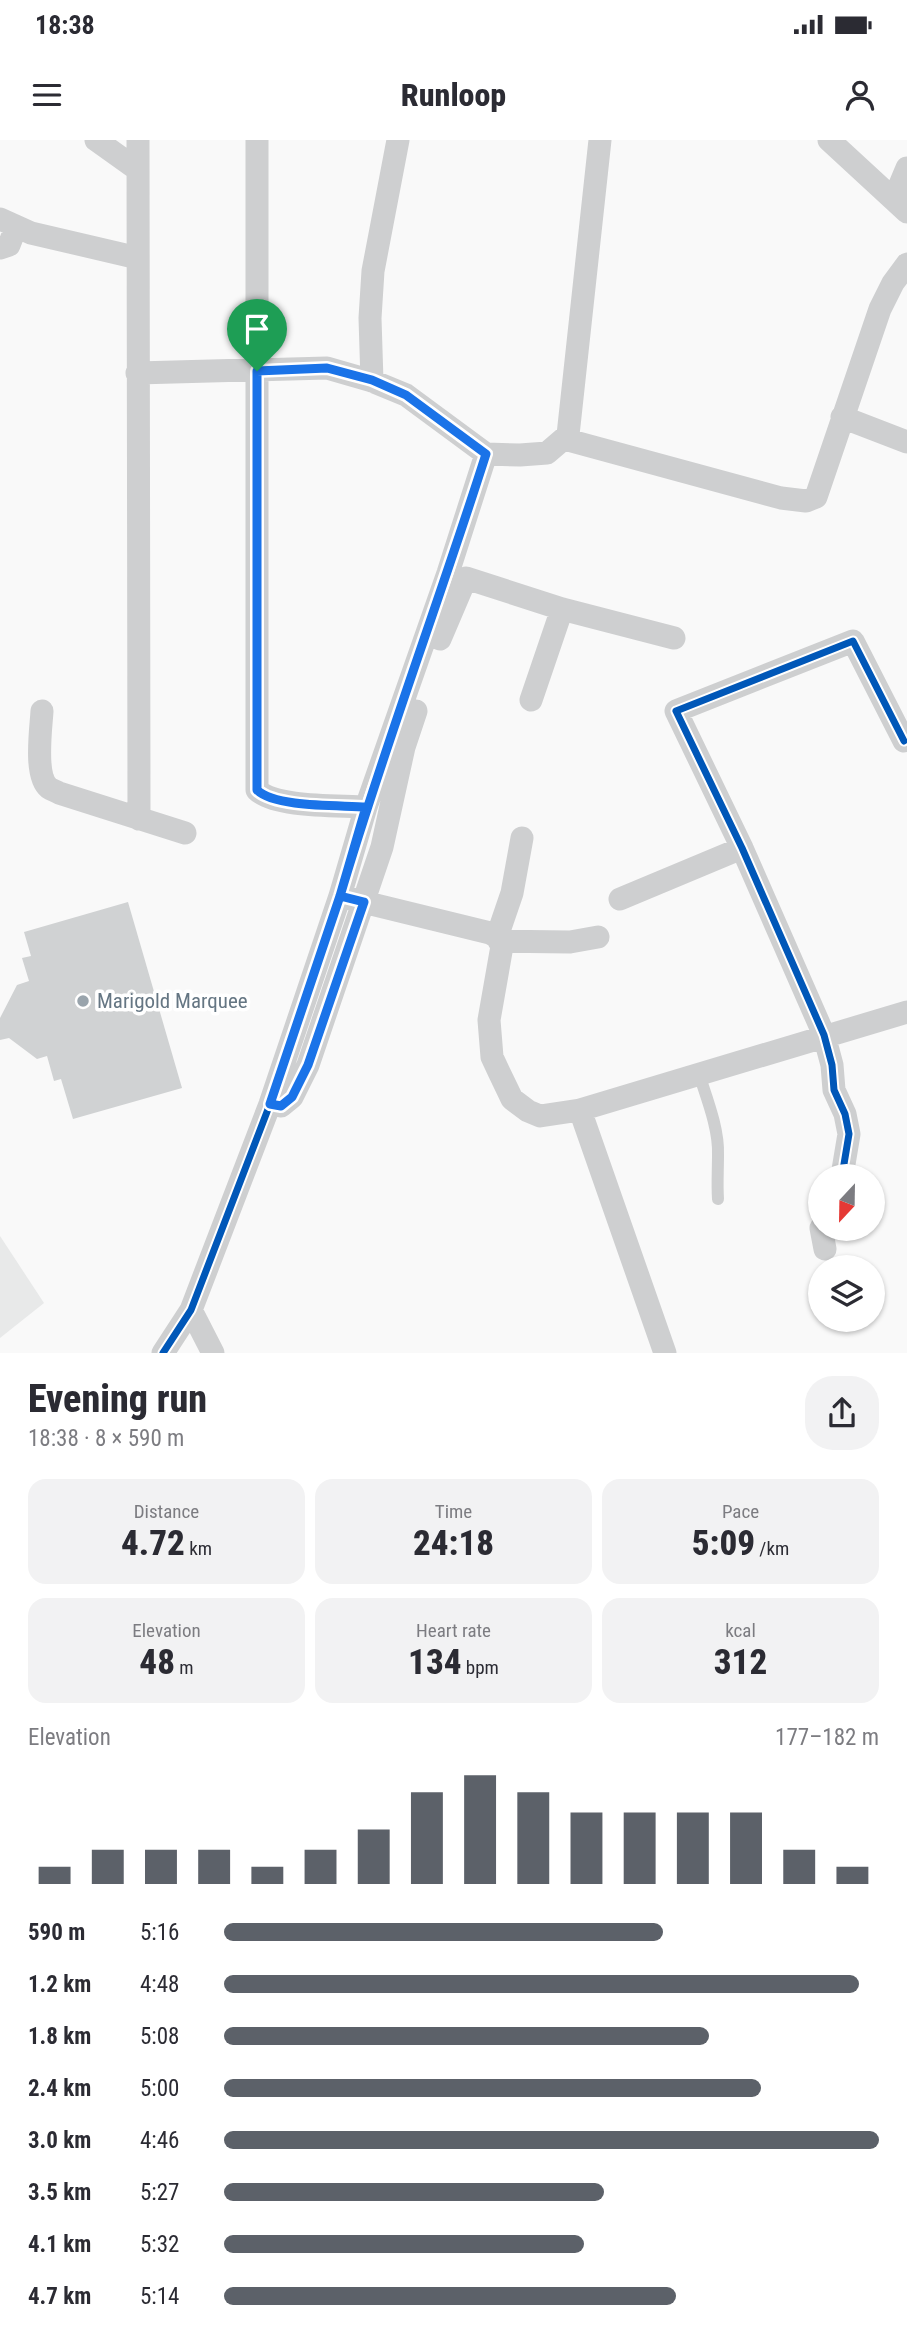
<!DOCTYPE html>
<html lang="en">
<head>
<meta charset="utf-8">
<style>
	:root { --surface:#fff; --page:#f2f2f3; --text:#2b2b33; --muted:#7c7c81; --accent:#5c6169 }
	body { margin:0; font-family:"Roboto Condensed",sans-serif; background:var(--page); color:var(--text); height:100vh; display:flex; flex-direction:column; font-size:26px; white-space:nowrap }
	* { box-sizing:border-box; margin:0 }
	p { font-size:23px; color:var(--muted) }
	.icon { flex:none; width:38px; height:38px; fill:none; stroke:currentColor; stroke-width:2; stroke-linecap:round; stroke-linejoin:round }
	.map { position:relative; height:1213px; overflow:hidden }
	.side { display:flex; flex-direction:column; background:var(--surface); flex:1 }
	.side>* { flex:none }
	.needle { width:46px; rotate:202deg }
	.controls { position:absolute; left:808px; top:1024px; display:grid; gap:14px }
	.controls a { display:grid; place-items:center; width:77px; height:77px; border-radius:50%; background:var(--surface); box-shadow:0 2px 5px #0004; font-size:35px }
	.pin { position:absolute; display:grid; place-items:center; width:60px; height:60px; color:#fff; margin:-72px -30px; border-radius:50% 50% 50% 0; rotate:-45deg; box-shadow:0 0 7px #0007 }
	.pin .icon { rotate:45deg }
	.round { display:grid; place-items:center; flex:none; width:74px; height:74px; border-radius:28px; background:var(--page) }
	.overview { display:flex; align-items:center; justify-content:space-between; height:119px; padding:0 28px }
	h1 { font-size:38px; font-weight:800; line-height:52px }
	.stats { display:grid; grid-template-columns:repeat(3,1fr); gap:10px; height:119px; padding:7px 28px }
	.stats div { display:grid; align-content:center; border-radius:18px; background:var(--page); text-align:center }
	.stats b { font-size:35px; font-weight:800 }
	.stats small { font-size:19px; font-weight:400 }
	.stats p { font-size:19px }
	.chart { height:196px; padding:14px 28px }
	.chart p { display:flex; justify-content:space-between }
	.chart svg { width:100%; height:126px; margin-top:7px; stroke:var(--accent); stroke-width:6 }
	ul { padding:0 28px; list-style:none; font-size:23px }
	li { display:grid; grid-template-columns:112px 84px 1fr; align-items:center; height:52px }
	li i { height:18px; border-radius:9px; background:var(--accent) }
	.status { display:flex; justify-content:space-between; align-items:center; height:49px; padding:0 35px; background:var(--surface); direction:ltr }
	.status svg { height:19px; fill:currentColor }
	header { display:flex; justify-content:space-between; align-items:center; height:91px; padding:0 28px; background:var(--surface); font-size:32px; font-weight:800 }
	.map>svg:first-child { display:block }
	.built { fill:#e8e9e9 }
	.building { fill:#d0d2d3 }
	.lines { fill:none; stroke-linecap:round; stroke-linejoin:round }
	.service { stroke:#cecfd0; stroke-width:12 }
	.minor { stroke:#cecfd0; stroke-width:23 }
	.cycleway-casing { stroke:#fff; stroke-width:11 }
	.cycleway { stroke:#0057b8; stroke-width:7 }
	.route-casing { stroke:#fff; stroke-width:14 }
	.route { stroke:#1a73e8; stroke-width:9 }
	.poi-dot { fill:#99a4ac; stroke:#fff; stroke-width:2.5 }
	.labels { text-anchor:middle; stroke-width:7; stroke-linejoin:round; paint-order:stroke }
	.poi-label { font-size:21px; fill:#657683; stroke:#fff; text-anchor:start }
</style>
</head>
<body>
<div class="status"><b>18:38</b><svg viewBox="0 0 49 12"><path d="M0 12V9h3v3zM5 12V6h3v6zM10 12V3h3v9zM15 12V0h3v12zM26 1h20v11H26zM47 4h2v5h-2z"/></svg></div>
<header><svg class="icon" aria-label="menu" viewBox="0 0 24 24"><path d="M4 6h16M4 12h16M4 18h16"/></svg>Runloop<svg class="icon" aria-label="person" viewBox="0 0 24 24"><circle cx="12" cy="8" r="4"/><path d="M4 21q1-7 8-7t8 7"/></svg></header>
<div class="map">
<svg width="907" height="1213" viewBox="0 0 907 1213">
	<rect width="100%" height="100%" fill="#f9f9f9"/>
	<!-- built -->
	<path class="built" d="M0,1096L44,1163L0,1198Z"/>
	<!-- building -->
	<path class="building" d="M128,762L182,948L73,979L61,939L54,941L47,916L37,919L9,898L0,900V878L17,845L29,841L22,818L31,816L24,792Z"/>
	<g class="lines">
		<!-- service -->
		<path class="service" d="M699,934C707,959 719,989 718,1015C718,1030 717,1044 718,1059"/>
		<!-- minor -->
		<path class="minor" d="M96,0L138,30
			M138,0L139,679
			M257,0V650C275,668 340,665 366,667
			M829,0L907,72
			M894,59L907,28
			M0,79L31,93L138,118
			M0,108L9,105L16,87
			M137,233L327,228L372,241L406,255L486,314L520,315L547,313L568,295L600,0
			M372,241L370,178L373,131L398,0
			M842,277L907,302
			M564,299L781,358L806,361L816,357L880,169L893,143L907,124
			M440,499L466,438L562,469L674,498
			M531,560L562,469
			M42,571C41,589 34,636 49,648C52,650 56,651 59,653L185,693
			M351,759L490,793L497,797L502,806L489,880L492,917L499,932L512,959L528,971L540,976L580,970L907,872
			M620,759L742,708
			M497,797L512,753L522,698
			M499,801L570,802L598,797
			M270,964L281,966L292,957L308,925L382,707L404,607L416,571
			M580,970L665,1213
			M842,1036L849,994L845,974L834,950L832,925L824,895L742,708L676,571L853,501L904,601
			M821,1088L825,1109
			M191,1170L213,1213
			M163,1213L191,1170L270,964L340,756L366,667L448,433L486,314"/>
		<defs>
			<path id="cycleway" d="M842,1036L849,994L845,974L834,950L832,925L824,895L742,708L676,571L853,501L904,601
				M163,1213L191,1170L270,964L340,756L366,667L448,433L486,314"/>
		</defs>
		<!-- cycleway casing -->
		<use href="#cycleway" class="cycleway-casing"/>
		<!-- cycleway -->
		<use href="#cycleway" class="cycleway"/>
	</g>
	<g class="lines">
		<defs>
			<path id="route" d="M257,231V650C275,668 340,665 366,667L340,756L270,964L281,966L292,957L308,925L364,762L340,756C384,607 439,462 486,314L406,255L372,240L327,228L257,231"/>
		</defs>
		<!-- route casing -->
		<use href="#route" class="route-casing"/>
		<!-- route -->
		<use href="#route" class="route"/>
	</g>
	<!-- markers -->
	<circle class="poi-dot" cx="83" cy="861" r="7"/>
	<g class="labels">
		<!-- poi labels -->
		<g class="poi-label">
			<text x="97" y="868">Marigold Marquee</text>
		</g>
	</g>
</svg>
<div class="controls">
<a><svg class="needle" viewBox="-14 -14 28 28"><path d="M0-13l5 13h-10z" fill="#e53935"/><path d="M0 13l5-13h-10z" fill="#7c7c81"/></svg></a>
<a><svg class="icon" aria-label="layers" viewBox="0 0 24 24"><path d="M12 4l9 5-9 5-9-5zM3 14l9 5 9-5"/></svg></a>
</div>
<div class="pin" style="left:257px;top:231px;background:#1e9e55"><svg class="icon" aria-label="arrive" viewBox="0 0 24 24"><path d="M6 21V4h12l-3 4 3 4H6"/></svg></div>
</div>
<section class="side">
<div class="overview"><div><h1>Evening run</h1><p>18:38 · 8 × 590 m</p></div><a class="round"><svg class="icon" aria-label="share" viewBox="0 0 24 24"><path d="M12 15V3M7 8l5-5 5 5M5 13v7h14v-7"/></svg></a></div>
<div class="stats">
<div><p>Distance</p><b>4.72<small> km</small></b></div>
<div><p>Time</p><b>24:18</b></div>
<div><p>Pace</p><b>5:09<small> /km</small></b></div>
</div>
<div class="stats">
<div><p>Elevation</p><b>48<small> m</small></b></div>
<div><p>Heart rate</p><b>134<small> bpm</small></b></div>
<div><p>kcal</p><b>312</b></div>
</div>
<div class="chart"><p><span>Elevation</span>177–182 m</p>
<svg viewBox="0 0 160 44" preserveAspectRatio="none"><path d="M5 44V38M15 44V32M25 44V32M35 44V32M45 44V38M55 44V32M65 44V25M75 44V12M85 44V6M95 44V12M105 44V19M115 44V19M125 44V19M135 44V19M145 44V32M155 44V38"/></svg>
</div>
<ul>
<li><b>590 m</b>5:16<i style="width:67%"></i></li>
<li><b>1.2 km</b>4:48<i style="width:97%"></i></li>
<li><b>1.8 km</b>5:08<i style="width:74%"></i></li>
<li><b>2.4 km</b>5:00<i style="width:82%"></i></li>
<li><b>3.0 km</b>4:46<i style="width:100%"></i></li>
<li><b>3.5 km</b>5:27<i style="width:58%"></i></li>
<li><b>4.1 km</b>5:32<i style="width:55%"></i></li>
<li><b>4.7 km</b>5:14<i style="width:69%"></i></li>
</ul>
</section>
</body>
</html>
